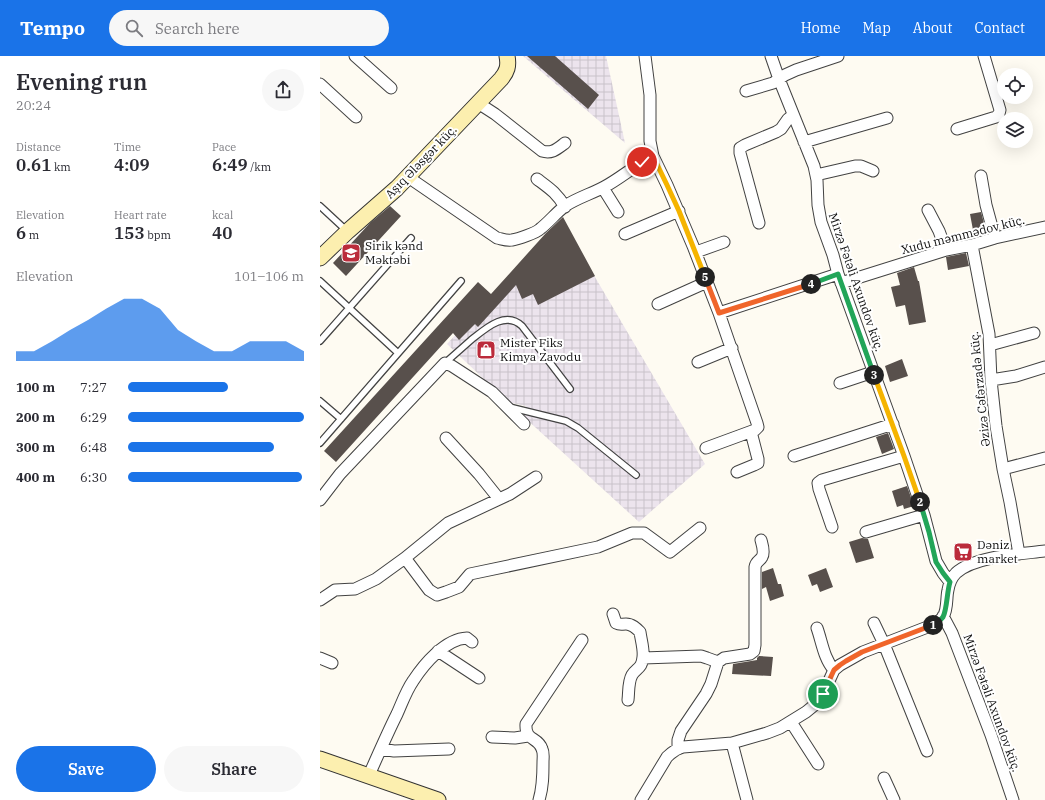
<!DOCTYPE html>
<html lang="en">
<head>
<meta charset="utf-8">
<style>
	:root { --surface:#fff; --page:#f7f7f7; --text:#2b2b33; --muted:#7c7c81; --accent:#1a73e8 }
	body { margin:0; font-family:"IBM Plex Serif",serif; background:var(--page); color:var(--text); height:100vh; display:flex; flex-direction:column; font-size:15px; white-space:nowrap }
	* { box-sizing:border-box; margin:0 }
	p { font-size:13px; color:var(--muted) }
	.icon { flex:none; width:22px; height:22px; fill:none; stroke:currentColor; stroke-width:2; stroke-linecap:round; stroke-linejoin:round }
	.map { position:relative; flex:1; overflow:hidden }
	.details { display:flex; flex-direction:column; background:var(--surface); width:320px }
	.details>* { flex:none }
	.buttons { position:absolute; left:677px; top:12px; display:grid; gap:8px }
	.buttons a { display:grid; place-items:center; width:36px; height:36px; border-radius:50%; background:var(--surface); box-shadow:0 4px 16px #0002; font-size:20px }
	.pin { position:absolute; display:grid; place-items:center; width:34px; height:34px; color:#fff; margin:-17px; border:2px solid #fff; border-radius:50%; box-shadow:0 1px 4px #0007 }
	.km { position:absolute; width:20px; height:20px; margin:-10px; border-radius:50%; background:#222; color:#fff; font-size:11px; line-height:20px; text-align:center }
	.round { display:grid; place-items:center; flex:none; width:42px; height:42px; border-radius:21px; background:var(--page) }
	.summary { display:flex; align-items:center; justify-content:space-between; height:68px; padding:0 16px }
	h1 { font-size:22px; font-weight:600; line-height:30px }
	.figures { display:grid; grid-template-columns:repeat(3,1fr); gap:6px; height:68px; padding:4px 16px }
	.figures div { display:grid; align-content:center }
	.figures b { font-size:17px; font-weight:600 }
	.figures small { font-size:11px; font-weight:400 }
	.figures p { font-size:11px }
	.chart { height:112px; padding:8px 16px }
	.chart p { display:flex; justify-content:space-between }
	.chart svg { width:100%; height:72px; margin-top:4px; fill:var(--accent); opacity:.7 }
	.button { display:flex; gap:8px; margin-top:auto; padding:8px 16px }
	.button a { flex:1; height:46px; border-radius:24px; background:var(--accent); color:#fff; font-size:16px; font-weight:600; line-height:46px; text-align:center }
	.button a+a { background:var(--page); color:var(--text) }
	ul { padding:0 16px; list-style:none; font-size:13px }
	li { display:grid; grid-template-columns:64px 48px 1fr; align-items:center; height:30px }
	li i { height:10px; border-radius:5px; background:var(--accent) }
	header { display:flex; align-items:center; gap:24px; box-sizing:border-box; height:56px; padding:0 20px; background:var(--accent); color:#fff }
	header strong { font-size:19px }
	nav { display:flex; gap:22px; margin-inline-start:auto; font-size:14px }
	.search { width:280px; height:36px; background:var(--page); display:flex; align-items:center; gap:10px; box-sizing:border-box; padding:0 14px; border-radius:22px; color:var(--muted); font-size:15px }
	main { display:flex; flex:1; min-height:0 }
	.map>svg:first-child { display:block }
	.industrial { fill:url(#industrial-grid) }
	.building { fill:#58504c }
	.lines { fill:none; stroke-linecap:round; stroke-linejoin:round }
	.lane-casing { stroke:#424242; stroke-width:8 }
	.street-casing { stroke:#424242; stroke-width:13 }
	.secondary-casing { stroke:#313131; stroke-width:17 }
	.lane { stroke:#fff; stroke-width:5.5 }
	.street { stroke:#fff; stroke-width:11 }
	.secondary { stroke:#fcefaf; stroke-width:15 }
	.split-1-casing { stroke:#fff; stroke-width:8 }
	.split-2-casing { stroke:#fff; stroke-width:8 }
	.split-3-casing { stroke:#fff; stroke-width:8 }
	.split-4-casing { stroke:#fff; stroke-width:8 }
	.split-5-casing { stroke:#fff; stroke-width:8 }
	.split-6-casing { stroke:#fff; stroke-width:8 }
	.split-1 { stroke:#f0652b; stroke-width:5 }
	.split-2 { stroke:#22a559; stroke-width:5 }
	.split-3 { stroke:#f5b400; stroke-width:5 }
	.split-4 { stroke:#22a559; stroke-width:5 }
	.split-5 { stroke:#f0652b; stroke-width:5 }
	.split-6 { stroke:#f5b400; stroke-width:5 }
	.labels { text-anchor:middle; stroke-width:4; stroke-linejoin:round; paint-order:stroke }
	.street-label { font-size:12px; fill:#0f0f0f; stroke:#fff }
	.poi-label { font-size:12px; fill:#0f0f0f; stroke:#fff; text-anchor:start }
</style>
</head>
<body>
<header>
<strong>Tempo</strong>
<div class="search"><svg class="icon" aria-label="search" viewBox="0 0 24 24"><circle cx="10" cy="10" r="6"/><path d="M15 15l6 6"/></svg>Search here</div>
<nav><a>Home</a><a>Map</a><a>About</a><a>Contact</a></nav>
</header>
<main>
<section class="details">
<div class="summary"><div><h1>Evening run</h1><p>20:24</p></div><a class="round"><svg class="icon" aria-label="share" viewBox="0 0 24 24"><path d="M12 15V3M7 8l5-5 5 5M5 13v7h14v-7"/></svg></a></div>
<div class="figures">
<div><p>Distance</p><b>0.61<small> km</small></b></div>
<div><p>Time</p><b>4:09</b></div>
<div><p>Pace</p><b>6:49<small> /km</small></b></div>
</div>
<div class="figures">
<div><p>Elevation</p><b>6<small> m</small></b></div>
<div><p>Heart rate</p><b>153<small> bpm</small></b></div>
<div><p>kcal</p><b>40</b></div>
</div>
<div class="chart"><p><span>Elevation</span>101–106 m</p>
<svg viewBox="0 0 160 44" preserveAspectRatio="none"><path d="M0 44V38L10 38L20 32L30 25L40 19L50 12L60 6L70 6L80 12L90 25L100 32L110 38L120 38L130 32L140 32L150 32L160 38V44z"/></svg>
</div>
<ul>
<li><b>100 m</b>7:27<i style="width:57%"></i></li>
<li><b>200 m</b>6:29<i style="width:100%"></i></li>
<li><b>300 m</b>6:48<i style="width:83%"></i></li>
<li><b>400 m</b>6:30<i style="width:99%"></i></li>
</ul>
<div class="button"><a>Save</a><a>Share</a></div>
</section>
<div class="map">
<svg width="725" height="744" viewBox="0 0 725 744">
	<defs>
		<pattern id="industrial-grid" width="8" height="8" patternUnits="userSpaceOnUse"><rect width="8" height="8" fill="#ece4ed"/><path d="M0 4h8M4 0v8" fill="none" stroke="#c9c2ca"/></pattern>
	</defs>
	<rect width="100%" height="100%" fill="#fefbf2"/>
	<!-- industrial -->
	<path class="industrial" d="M203,0H286L305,87Z
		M242,165L385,408L319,466L204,361L206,350L188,346L127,288Z"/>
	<!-- building -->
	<path class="building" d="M207,0H235L279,39L268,53Z
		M70,150L81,160L26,220L13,207L50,167Z
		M661,156L665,171L653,174L650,158Z
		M243,161L275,220L218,249L213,238L202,243L196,229L178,249L158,271L155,268L139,284L133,277L16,406L4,395L158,226L171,238L226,177Z
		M646,197L649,210L628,214L626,201Z
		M594,211L598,225H599L606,266L589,269L585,249L576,251L571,231L580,229L577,217Z
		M582,303L588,320L570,326L565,310Z
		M568,377L574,393L562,398L556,381Z
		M587,430L594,450L584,453L583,449L577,451L572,435Z
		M542,482L548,483L554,502L536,507L529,486Z
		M453,512L458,528H461L464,540L450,545L446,531L442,533V516Z
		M506,512L513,531L500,536L497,528L492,530L488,519Z
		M439,600L453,601L451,620L412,618L413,608L437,604V602Z"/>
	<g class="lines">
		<defs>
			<path id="lane" d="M0,150L27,175
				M0,225L78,297
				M0,285L91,182
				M125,307C134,299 142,292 151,284C165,273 185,254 202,270L250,333
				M0,345L21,363
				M189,351L246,365L258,372L316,419
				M0,387L141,225"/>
			<path id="street" d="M35,0L71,32
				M325,0L330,39V85L333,100L347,129L373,190L399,257L437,367L438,371L435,374L386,392
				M451,0L459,23L494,110L497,124L498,149L501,166L513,199L518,218L584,400L604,459L616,505L623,517L630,526
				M0,28L36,61
				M426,35L453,27L465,19L476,14L518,0
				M158,47L175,58L222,95C232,98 237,93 245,87
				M637,73L676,61L679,58L680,54L664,0
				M484,86L567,62
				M496,119L535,110H541L553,115
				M661,120L666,149L675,182
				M88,121L177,182C182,183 187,185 192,184C198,183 216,177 220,173C229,166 236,157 245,150C257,142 271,138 284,131C301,122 315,109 333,100
				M217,123C229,132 237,137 245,151
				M283,132L298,156
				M608,154L619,175L626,194
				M439,167L420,97V92L425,89L456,76L461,73L468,63L473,59
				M305,178L359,155
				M652,189L669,278L671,324L676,370L683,413L690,446L699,498
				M376,196L404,186
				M521,227L626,194L652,189L675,182L725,171
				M338,248L387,226
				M399,257L518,218
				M670,289L714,277
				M378,306L412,292
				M671,324L696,320L725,311
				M520,327L553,316
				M126,382L159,418L179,443
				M474,400L573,368
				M683,413L725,402
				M417,416L434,409L438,407V403L431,376
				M0,444L20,418L125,307L132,310L172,336L204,368
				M512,471L499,433L498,427L502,424L584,400
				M546,476L604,459
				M85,502L109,534L117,539L126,536L139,531L150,518L278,491L312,477H324L350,496L380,472
				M0,544L15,534L35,533L56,523L85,502L128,467L190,438L216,421
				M293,558L296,567C300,569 301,568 306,568C312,568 316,572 320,576C321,584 324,593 323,601C322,613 316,612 312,619C308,626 309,636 308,644
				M623,560L632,577L671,679L693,744
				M554,567L564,588L607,695
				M497,572C502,586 504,603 514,614
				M118,595L159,622
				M0,602L12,607
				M323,602L381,600L387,602L398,606
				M471,666L498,708
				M172,681L195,682L208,680
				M412,687L427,744
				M61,693L74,695L129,693
				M358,693V684L361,675L386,638L391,628L398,606L404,602L430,598L434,595L435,589V511C436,505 440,505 442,501C445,496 442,488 441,484
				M49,719C58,699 67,678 77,658C82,647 86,635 93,625C104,608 125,583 147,582L152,586
				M564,722L574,744
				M219,744C223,731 223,719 223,706C223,702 224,697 222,693C218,680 205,686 206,668L262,584
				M321,744L347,701C352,696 356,693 363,691L412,687L447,677L460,672L486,656L497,647L503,638L514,614L520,609L543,596L610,570C614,568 620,565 623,561C628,553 626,542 628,534C629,528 632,521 636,517C654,500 701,498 725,495"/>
			<path id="secondary" d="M0,202L28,175L77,132L181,23C187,16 189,10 187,0
				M0,703L118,744"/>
		</defs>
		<!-- lane casing -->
		<use href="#lane" class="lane-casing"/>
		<!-- street casing -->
		<use href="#street" class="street-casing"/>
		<!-- secondary casing -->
		<use href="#secondary" class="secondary-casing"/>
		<!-- lane -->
		<use href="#lane" class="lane"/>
		<!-- street -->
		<use href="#street" class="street"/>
		<!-- secondary -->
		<use href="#secondary" class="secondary"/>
	</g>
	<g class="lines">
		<defs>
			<path id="split-1" d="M503,638L514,614L520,609L526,605L542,596L613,569"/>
			<path id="split-2" d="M600,446L609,476L616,506L623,517L630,526C627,535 627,554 623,561C621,564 616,567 613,569"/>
			<path id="split-3" d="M554,319L584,400L600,446"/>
			<path id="split-4" d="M491,228L518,218L554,319"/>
			<path id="split-5" d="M385,221L399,257L491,228"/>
			<path id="split-6" d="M322,106L333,100L347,129L359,155L385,221"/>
		</defs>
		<!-- split-1 casing -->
		<use href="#split-1" class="split-1-casing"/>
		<!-- split-2 casing -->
		<use href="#split-2" class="split-2-casing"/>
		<!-- split-3 casing -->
		<use href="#split-3" class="split-3-casing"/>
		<!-- split-4 casing -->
		<use href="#split-4" class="split-4-casing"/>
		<!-- split-5 casing -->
		<use href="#split-5" class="split-5-casing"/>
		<!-- split-6 casing -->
		<use href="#split-6" class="split-6-casing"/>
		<!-- split-1 -->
		<use href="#split-1" class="split-1"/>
		<!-- split-2 -->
		<use href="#split-2" class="split-2"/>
		<!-- split-3 -->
		<use href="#split-3" class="split-3"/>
		<!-- split-4 -->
		<use href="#split-4" class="split-4"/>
		<!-- split-5 -->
		<use href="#split-5" class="split-5"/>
		<!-- split-6 -->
		<use href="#split-6" class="split-6"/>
	</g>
	<!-- icons -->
	<defs>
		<symbol id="school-square" viewBox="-11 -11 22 22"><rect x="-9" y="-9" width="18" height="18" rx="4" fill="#bb2b3b" stroke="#fff"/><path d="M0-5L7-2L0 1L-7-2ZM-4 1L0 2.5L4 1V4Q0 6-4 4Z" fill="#fff"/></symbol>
		<symbol id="shop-square" viewBox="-11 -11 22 22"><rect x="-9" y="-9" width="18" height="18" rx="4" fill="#bb2b3b" stroke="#fff"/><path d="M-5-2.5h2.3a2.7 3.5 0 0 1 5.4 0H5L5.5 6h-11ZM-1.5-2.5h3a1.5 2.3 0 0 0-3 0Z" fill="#fff"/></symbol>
		<symbol id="supermarket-square" viewBox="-11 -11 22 22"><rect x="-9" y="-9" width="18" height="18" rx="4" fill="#bb2b3b" stroke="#fff"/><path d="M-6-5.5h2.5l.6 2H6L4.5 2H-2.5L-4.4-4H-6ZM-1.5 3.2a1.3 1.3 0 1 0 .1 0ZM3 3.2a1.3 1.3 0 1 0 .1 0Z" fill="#fff"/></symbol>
	</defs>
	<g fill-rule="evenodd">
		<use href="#school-square" x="20" y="186" width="22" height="22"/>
		<use href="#shop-square" x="155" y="283" width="22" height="22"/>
		<use href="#supermarket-square" x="632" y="485" width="22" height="22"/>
	</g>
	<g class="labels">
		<!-- street labels -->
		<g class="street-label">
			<text transform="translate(101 106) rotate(-46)" y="4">Aşıq Ələsgər küç.</text>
			<text transform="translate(643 179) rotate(-14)" y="4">Xudu məmmədov küç.</text>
			<text transform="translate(536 226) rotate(71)" y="4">Mirzə Fətəli Axundov küç.</text>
			<text transform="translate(660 333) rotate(-96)" y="4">Əzizə Cəfərzadə küç.</text>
			<text transform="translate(672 647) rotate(70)" y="4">Mirzə Fətəli Axundov küç.</text>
		</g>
		<!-- poi labels -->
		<g class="poi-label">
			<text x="45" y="194">Sirik kənd<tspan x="45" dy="14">Məktəbi</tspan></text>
			<text x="180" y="291">Mister Fiks<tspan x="180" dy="14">Kimya Zavodu</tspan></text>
			<text x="657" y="493">Dəniz<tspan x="657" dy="14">market</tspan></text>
		</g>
	</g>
</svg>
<div class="buttons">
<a><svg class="icon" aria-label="locate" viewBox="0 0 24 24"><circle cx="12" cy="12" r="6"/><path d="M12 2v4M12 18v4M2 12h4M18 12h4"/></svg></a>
<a><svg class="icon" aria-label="layers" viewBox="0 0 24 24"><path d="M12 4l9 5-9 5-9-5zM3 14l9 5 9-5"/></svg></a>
</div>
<div class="pin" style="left:503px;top:638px;background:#1e9e55"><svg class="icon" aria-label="arrive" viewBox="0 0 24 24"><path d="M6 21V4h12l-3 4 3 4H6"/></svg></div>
<div class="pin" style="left:322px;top:106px;background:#d93025"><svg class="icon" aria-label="check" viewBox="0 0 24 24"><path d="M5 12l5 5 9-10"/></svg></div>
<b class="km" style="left:613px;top:569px">1</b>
<b class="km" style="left:600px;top:446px">2</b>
<b class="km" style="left:554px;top:319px">3</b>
<b class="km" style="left:491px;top:228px">4</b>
<b class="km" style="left:385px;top:221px">5</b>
</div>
</main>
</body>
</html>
